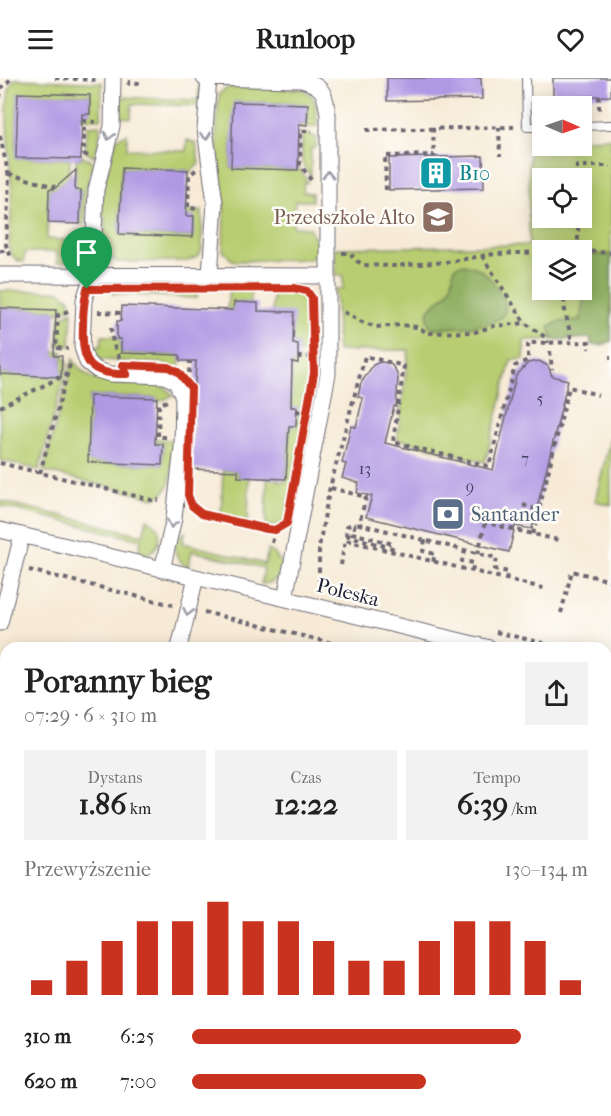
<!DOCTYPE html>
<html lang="pl">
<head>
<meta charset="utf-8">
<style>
	:root { --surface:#fff; --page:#f2f2f2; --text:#222; --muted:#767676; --accent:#c8321e }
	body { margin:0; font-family:"IM FELL French Canon",serif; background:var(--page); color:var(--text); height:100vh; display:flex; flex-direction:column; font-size:22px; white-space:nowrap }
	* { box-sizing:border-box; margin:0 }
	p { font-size:20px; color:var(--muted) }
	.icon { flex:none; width:33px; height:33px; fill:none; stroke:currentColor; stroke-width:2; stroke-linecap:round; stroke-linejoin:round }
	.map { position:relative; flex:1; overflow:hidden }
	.side { position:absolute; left:0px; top:564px; width:612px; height:474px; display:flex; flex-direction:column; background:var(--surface); border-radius:18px 18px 0 0; box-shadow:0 3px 15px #0003 }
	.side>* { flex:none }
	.needle { width:39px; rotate:92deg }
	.buttons { position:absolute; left:532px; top:18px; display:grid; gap:12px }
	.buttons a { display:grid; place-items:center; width:60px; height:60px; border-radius:0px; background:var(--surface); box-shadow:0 3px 15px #0003; font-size:30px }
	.pin { position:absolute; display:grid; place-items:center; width:51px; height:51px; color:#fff; margin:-62px -26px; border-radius:50% 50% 50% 0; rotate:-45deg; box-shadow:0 0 6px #0007 }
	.pin .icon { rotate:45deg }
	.round { display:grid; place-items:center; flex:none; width:63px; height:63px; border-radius:0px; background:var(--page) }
	.head { display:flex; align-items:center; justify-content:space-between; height:102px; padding:0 24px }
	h1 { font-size:33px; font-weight:800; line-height:45px }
	.figures { display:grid; grid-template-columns:repeat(3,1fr); gap:9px; height:102px; padding:6px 24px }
	.figures div { display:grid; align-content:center; border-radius:0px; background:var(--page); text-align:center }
	.figures b { font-size:30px; font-weight:800 }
	.figures small { font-size:16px; font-weight:400 }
	.figures p { font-size:16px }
	.chart { height:168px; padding:12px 24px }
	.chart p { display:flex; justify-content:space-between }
	.chart svg { width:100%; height:108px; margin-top:6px; stroke:var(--accent); stroke-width:6 }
	ul { padding:0 24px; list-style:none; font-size:20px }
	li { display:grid; grid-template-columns:96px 72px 1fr; align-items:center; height:45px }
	li i { height:15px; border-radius:8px; background:var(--accent) }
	header { display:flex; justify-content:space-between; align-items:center; height:78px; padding:0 24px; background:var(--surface); font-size:27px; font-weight:800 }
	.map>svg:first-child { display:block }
	.green { fill:#b8cd71; stroke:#6d7856; stroke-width:1.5; fill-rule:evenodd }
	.forest { fill:#92b063; stroke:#5a694f; stroke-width:1.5 }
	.building { fill:#b098e4 }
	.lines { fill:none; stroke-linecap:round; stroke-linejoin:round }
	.lane-casing { stroke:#6d6871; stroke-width:10 }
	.street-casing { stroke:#6d6871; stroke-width:17 }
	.path { stroke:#6d6871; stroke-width:4; stroke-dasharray:4.5 4.5; stroke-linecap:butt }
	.lane { stroke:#fff; stroke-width:8 }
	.street { stroke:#fff; stroke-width:15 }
	.oneway { stroke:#9c9ca7 }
	.route-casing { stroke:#fff; stroke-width:12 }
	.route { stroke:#c8321e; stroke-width:8 }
	.labels { text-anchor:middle; stroke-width:5; stroke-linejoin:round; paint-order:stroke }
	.number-label { font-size:16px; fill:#464065 }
	.culture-label { font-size:20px; fill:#0d838f; stroke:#fdfcf7; text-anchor:start }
	.education-label { font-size:20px; fill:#785e54; stroke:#fdfcf7; text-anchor:end }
	.service-label { font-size:20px; fill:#4e5e75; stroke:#fdfcf7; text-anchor:start }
	.street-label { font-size:20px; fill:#22223b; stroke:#fdfcf7 }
</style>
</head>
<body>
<header><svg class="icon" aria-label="menu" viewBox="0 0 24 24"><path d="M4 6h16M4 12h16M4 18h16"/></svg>Runloop<svg class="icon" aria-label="heart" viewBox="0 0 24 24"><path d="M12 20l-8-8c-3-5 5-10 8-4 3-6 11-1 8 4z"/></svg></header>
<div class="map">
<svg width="611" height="1038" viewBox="0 0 611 1038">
	<rect width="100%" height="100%" fill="#fdfcf7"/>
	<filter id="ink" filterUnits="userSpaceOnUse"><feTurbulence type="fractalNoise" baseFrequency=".0167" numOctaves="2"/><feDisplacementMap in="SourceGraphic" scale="12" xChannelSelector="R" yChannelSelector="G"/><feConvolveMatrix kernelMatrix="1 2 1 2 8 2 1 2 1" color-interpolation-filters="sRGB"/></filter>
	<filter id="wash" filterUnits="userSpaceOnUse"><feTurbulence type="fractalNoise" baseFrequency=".008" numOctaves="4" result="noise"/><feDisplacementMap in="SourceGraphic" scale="24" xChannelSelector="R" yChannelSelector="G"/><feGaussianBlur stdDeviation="1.35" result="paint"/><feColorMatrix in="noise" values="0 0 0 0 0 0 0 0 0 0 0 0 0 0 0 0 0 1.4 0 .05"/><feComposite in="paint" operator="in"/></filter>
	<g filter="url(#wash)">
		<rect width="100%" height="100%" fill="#f7ead6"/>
		<!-- green -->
		<path class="green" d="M16,1L102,5L101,41L82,40V36L90,35V17L18,16L16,80L70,81L69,103L67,105H61L57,111H49L47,161L83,163L79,179L70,184L57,185V174H25L24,184C15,183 11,178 9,170C10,147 13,123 11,100C10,80 0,8 16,1Z
			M201,3L202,28L132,26L131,40L121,39L119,36L118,19L198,22L199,5Z
			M234,9L301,11C319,17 316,32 317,48L299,50V46H307V26L234,24L231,90L297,92L298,88L308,104H304L303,114L312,115V123H295L293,149L311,150V155C320,164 321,174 310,181L236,183L232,182L223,173L224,125L216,57L219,16L227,10Z
			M100,47V59L94,79L86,74L87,48Z
			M302,55L316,59V70H311V99L302,85Z
			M127,56V71L186,73L187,62L196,65L199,86L188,96L187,92L122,90L119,156L193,159L194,139L186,138V133H202V172L197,179L188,183L118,184L106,177L104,167L105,139L101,138L102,113L117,60Z
			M611,60V263L602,267H591V260L524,262V281L511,282L485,384L397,361L409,272L337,273L336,211H343V197H336L335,170L529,167V62H543V68H582V61ZM543,100H582V140H543ZM543,172H582V212H543Z
			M81,77L93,84L86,111L85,146H80L81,112H75L76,81H81Z
			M197,212V220L113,216V213Z
			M229,212H251L250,225L234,224L233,232H227Z
			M273,212L300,213L311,222L312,274L310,276L298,275V266L293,265L272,234Z
			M0,213H60L69,220L72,229L56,235L55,232L0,230Z
			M72,234L70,268H58L60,239Z
			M102,258H117V261H121V275L180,277L179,291L160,285L103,282L95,278L92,268H101Z
			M54,273H62L68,286L39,392L0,382V296L61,299L62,278H54Z
			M73,281C98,327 155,288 173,318L157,324L156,320L90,318L88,384L162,387L163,367L155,366V361L172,362C171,381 177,416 153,420L43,393Z
			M298,282L312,283V297L305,331L291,329L292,284L297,285Z
			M296,336L304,337L286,440L280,447L266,449L267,400H278V403L285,404L288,385L289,348H296Z
			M611,357V427L595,423Z
			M223,392L238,393V399H249L248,444L221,438Z
			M0,423L143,457L147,441L158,449C163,465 155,477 138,476L141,462L0,428Z
			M185,454L183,465L265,486L268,472L274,475L282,486C281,500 274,506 261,506L264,490L192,473L188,489C172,480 171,464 185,454Z
			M6,811V917L0,916V835Z
			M400,1032H474L473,1038H399Z"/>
		<!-- forest -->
		<path class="forest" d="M611,176V263L602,267H591V260L553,262L549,249L558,244L580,242L584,219L588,177Z
			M460,186C469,187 475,188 482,193C492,201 516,230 500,240C484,251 450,249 431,250C419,227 443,226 450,210C453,204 453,196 454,190Z"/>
		<g id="blocks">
			<!-- building -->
			<path class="building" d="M387,0H481L482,21L387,23Z
				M553,0H611V18L553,19Z
				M18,15L90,17V36H82L81,81L16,80Z
				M233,24L308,26L307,47L299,46L298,92L231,90Z
				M483,78L484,110L389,112V80Z
				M122,90L188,92L186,138H194L193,159L119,156Z
				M76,92L75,112H81L80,146L48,145L49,111H54Z
				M234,224L258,225V233L294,234L293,265L298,266V285L292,284L291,329H297L296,348H289L286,401L238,399V393L191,391L196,283H180V277L121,275V261H117V243H121L122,228L233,232Z
				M0,230L56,232L54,278H62L61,299L0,296Z
				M539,283L548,288L552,298L568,302L532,451L515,448L509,474L366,439L372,418L357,415L359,405L342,400L346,386L342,385L351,348L356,349L363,320L358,319L361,305L373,287L380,284L390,285L396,293L398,300L396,329L394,328L385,365L493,392L516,298L528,285Z
				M90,318L157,320L155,366H163L162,387L88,384Z"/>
		</g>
	</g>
	<g filter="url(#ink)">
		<use href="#blocks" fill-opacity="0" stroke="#6d6871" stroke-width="1.5"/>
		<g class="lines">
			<defs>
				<path id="lane" d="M526,0L527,49H543
					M582,48L611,47
					M606,941L611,942"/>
				<path id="street" d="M113,0L112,48L96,112L92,198L84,222L82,269L87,284L97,292L110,296L165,298L176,304L183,319L182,369L174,440L162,492
					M204,0L301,2C324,8 325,15 328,37V296L285,520
					M209,0L205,51L215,125L210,197
					M0,197L327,198
					M0,452L490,570
					M0,545L22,457
					M179,570L196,499
					M606,597L611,598
					M0,677L6,679
					M265,1038L267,1032"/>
			</defs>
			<!-- lane casing -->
			<use href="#lane" class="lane-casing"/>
			<!-- street casing -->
			<use href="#street" class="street-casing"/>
			<!-- path -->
			<path class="path" d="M55,0L99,2
				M128,7L130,4L138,5V0
				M599,18V35
				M0,20L1,10L12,0
				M499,49L500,78
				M433,50L434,79
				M366,52L514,49
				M0,58L9,99L6,167L12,181
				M88,78L84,76V43L96,44
				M196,92L189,97L188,130L199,131
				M9,96L55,109
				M577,100V88H611
				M311,102L300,86L301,53H312
				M386,112L385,78L434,77
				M578,140V172
				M0,173H7
				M582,173L611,175
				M342,175H350L357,183L364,187L393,188L446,184L494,176L543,174
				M482,178L525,245L545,259L548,265
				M565,212L564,228L572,264
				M68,233L58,237L56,270L68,271
				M98,234L122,235
				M344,234L362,244L376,249L402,247L416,249L429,255L475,254L494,248L525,245
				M111,250L113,266L120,281
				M550,273L552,292
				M298,279H312
				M609,279H611
				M189,295L190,283
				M0,329L67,296
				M296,333L305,334
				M166,359H158L159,326L167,323
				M0,385L152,422H159
				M40,395L70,286
				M331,410L366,419L359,446L497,480L495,491L508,494L506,501
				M191,426L202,436L211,438L267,451L275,452L282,449
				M523,427L539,432
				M483,444L558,462
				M533,456L569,309L598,317
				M346,457L392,470L393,466L352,455L355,446
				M346,458L347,448L356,446
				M425,462L423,473L435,476L433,484
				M272,465L275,452
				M465,472L462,483L474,485L472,493
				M478,476L485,444
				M341,487L345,462L547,511
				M29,492L173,527
				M319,512V469L329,413L365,278L404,288L393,364L489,388L515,288L528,282V265L589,264V271
				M204,534L352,570
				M561,535L572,493L611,503
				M496,554L564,570
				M606,632L611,634
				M606,780L611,761
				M0,794L6,770
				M0,921L6,923
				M0,938L6,940
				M372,1038L374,1032
				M557,1038L558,1032"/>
			<!-- lane -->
			<use href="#lane" class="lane"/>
			<!-- street -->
			<use href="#street" class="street"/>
		</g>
		<!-- one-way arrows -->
		<defs><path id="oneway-chevron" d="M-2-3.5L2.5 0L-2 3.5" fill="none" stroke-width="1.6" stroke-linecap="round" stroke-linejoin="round" transform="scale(1.5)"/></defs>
		<g class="oneway">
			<use href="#oneway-chevron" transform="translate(109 58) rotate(104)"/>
			<use href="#oneway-chevron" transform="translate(206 58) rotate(84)"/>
			<use href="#oneway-chevron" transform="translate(328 97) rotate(-90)"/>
			<use href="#oneway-chevron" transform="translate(172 446) rotate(102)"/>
			<use href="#oneway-chevron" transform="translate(188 534) rotate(103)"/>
		</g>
	</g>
	<g class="lines" filter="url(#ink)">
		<defs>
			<path id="route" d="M294,210L307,213L312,220L314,295L287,445L275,452L267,451L202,436L192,428L188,417L191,310L178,294L168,289L122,287L127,296C89,297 81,284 83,248C83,235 84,223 87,211Z"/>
		</defs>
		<!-- route casing -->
		<use href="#route" class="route-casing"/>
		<!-- route -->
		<use href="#route" class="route"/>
	</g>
	<!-- icons -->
	<defs>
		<symbol id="building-square" viewBox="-11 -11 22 22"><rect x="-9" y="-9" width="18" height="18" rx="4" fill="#0f9aa8" stroke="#fdfcf7"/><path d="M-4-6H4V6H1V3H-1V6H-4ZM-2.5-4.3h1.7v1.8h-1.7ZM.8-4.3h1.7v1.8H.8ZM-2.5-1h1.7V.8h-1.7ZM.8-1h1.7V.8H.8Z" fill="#fff"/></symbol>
		<symbol id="school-square" viewBox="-11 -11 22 22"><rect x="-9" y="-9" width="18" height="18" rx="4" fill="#8d6e63" stroke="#fdfcf7"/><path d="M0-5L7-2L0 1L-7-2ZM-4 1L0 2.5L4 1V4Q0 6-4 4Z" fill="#fff"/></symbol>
		<symbol id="bank-square" viewBox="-11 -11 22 22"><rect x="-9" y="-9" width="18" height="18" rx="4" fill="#5c6f8a" stroke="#fdfcf7"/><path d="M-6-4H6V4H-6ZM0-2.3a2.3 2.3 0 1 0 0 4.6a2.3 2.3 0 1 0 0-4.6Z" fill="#fff"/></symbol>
	</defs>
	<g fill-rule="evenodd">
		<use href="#building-square" x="417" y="76" width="38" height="38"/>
		<use href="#school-square" x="419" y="120" width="38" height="38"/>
		<use href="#bank-square" x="429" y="417" width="38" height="38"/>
	</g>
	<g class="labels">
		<!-- number labels -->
		<g class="number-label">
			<text x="540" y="326">5</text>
			<text x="525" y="386">7</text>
			<text x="365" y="396">13</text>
			<text x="470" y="414">9</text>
		</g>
		<!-- culture labels -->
		<g class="culture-label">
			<text x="459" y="102">B10</text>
		</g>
		<!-- education labels -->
		<g class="education-label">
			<text x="415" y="146">Przedszkole Alto</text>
		</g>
		<!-- service labels -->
		<g class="service-label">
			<text x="471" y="443">Santander</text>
		</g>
		<!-- street labels -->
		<g class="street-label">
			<text transform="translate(348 514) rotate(14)" y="7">Poleska</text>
		</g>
	</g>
</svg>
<div class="buttons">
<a><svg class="needle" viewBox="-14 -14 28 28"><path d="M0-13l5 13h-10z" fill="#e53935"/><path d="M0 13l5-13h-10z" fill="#767676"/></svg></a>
<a><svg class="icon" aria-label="locate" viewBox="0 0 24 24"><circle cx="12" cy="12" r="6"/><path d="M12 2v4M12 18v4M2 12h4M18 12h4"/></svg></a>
<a><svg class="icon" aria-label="layers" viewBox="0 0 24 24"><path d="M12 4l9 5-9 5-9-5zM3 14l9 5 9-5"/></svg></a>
</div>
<div class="pin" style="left:87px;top:211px;background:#1e9e55"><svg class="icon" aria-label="arrive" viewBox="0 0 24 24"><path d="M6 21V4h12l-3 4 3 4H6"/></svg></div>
<section class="side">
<div class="head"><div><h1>Poranny bieg</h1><p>07:29 · 6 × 310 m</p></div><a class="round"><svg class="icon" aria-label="share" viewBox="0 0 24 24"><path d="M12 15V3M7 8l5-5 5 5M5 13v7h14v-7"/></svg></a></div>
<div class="figures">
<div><p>Dystans</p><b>1.86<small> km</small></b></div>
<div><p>Czas</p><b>12:22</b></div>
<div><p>Tempo</p><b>6:39<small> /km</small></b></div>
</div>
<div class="chart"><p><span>Przewyższenie</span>130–134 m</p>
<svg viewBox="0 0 160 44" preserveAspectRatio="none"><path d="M5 44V38M15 44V30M25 44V22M35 44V14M45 44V14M55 44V6M65 44V14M75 44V14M85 44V22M95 44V30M105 44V30M115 44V22M125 44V14M135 44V14M145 44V22M155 44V38"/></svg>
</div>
<ul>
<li><b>310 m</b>6:25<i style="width:83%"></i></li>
<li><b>620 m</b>7:00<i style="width:59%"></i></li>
</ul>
</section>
</div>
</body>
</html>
